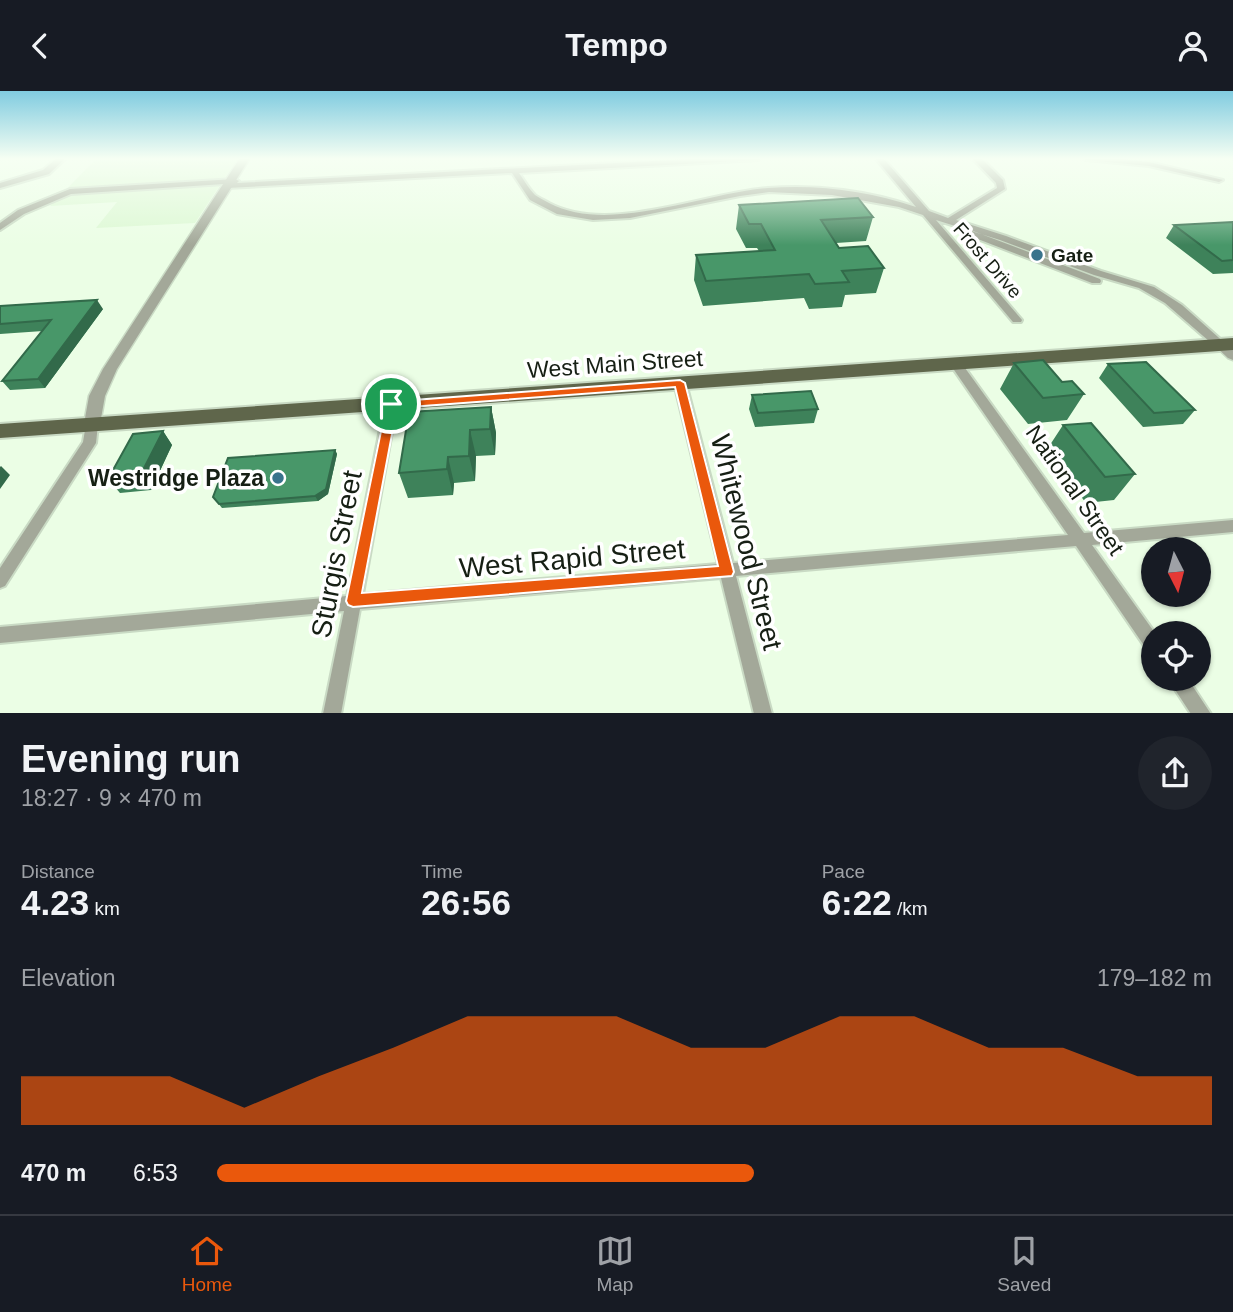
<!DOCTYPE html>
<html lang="en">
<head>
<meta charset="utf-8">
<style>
	:root { --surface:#171b24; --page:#20242c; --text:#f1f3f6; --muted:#9ea1a6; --line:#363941; --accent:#ea580c }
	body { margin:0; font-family:Arial,sans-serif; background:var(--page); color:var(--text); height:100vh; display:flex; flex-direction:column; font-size:26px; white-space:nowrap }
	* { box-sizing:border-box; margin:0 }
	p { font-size:23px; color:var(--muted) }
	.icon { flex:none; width:38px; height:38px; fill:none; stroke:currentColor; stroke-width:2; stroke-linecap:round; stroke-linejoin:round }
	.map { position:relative; height:622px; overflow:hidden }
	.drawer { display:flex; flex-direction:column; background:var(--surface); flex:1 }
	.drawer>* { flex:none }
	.needle { width:46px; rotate:174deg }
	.fabs { position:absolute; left:1141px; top:446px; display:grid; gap:14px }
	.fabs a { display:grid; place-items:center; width:70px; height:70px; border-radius:50%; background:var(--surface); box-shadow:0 2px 5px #0004; font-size:35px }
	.pin { position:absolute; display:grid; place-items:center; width:60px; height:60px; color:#fff; margin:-30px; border:4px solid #fff; border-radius:50%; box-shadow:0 2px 7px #0007 }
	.round { display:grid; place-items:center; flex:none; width:74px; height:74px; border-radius:37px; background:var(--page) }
	.summary { display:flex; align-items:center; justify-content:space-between; height:119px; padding:0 21px }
	h1 { font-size:38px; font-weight:800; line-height:52px }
	.stats { display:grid; grid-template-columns:repeat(3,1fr); gap:10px; height:119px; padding:7px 21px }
	.stats div { display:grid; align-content:center }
	.stats b { font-size:35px; font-weight:800 }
	.stats small { font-size:19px; font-weight:400 }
	.stats p { font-size:19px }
	.chart { height:196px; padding:14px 21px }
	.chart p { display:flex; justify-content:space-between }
	.chart svg { width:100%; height:126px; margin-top:7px; fill:var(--accent); opacity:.7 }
	ul { padding:0 21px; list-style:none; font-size:23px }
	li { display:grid; grid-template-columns:112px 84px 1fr; align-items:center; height:52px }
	li i { height:18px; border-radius:9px; background:var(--accent) }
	header { display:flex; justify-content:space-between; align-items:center; height:91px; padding:0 21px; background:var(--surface); font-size:32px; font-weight:800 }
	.tab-bar { display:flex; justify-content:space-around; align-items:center; height:98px; border-top:2px solid var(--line); background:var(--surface); font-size:19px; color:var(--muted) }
	.tab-bar a { display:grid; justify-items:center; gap:4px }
	.tab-bar .current { color:var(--accent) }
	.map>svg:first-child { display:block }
	.built { fill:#dcf8d3 }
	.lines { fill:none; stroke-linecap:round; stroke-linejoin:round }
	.minor-casing { stroke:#c9dac4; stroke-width:4 }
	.tertiary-casing { stroke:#c9dac4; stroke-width:3 }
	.primary-casing { stroke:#c9dac4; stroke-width:4 }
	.minor { fill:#a3a899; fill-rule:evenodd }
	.tertiary { fill:#a3a899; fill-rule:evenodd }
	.primary { fill:#5f664b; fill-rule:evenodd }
	.wall { fill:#3e825a }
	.shaded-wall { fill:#326a4a }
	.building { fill:#489769; stroke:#326a4a; stroke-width:2 }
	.route { fill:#ea580c; stroke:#fff; stroke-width:2; fill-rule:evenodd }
	.poi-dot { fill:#39738c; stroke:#fff; stroke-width:2.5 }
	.labels { text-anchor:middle; stroke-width:7; stroke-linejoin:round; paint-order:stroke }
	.far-poi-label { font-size:19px; font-weight:bold; fill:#161f14; stroke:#fff; text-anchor:start }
	.far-street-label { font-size:19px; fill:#161f14; stroke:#fff }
	.street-label { font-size:23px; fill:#161f14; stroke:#fff }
	.poi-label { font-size:23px; font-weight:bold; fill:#161f14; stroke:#fff; text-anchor:end }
	.near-street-label { font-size:28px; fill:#161f14; stroke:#fff }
</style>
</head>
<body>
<header><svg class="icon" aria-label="back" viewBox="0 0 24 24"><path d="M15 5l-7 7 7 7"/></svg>Tempo<svg class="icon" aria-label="person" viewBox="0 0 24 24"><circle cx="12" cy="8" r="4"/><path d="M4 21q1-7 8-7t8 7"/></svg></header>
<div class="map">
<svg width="1233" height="623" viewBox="0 0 1233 623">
	<rect width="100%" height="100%" fill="#ebfee5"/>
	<!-- built -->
	<path class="built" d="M97,67H238L195,132L96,137L117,111L50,115Z"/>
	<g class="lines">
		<defs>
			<path id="minor" d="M57,67H66L49,83L0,97V92L43,79Z
				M709,67H762L758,69L519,82C524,89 529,98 535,104C539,107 544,109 549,112C609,144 703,102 768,97C817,93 870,100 916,116L875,67H883L929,120L948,127L997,97L996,92L972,67H981L1003,89L1005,98L956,129L1006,145L1101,180L1154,196L1182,214L1227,254L1221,258L1217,257L1165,212L1139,197L1094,184L1000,149L936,129L1022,229L1021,231H1013L923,124L899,116L832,104L769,101L740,105L630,127L593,129L557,123L530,109L512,82L227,97L223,95L224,93L71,103L24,123L0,139V132L18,119L70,98L235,88L239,90L237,92Z
				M1082,67H1113L1149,71L1223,89L1219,91L1149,75L1086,69Z
				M973,140L1100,188L1101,190L1100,192H1092L970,145V141Z
				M956,269L960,270L1084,442L1233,429V441L1092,454L1155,542H1153V561L1147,559L1076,455L736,485L772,623H754L721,487L360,518L341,623H323L344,520L0,552V536L347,505L385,313L391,309L397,313L363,503L718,473L674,292L680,288L686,292L733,472L1068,444L952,276L950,273L952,270Z
				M92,328L98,333L96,352L5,495L0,497V477L83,351L86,333Z
				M1168,588H1188L1211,623H1191Z"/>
			<path id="tertiary" d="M240,67H250L117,278L105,305L100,333L92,339L86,337L84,333L89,305L103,278Z
				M1221,249L1233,256V269L1228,267L1214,254Z"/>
			<path id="primary" d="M1233,247V259L0,347V333Z"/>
		</defs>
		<!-- minor casing -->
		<use href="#minor" class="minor-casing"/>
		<!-- tertiary casing -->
		<use href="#tertiary" class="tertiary-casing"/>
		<!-- primary casing -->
		<use href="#primary" class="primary-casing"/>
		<!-- minor -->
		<use href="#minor" class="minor"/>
		<!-- tertiary -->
		<use href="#tertiary" class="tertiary"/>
		<!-- primary -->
		<use href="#primary" class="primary"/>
	</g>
	<!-- wall -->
	<path class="wall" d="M739,114L873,126L866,150L836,152L839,157L884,177L876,202L845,204L842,216L809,218L804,207L703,215L694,189L696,164L759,160L757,157H746L736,138Z
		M1233,131V182L1213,183L1166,147L1174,134Z
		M0,215L103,218L45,297L10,299L2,290L43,240L0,243Z
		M1014,272L1062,291L1084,303L1067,329L1028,333L1000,298Z
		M1108,273L1195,319L1183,333L1143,336L1099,287Z
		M752,304L818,318L814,332L755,336L749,318Z
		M491,316L496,342L495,364L476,365L475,390L454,392L453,404L408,407L399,382Z
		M1063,334L1135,383L1114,409L1086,412L1046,360Z
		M163,340L172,354L151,399L120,402L108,388Z
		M335,359L337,363L328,403L318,410L222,417L213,406Z"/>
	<!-- shaded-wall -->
	<path class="shaded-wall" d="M97,209L103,218L45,297L38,288Z
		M491,316L496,342L495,364L490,338Z
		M470,339L476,365L475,390L469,365Z
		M163,340L172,354L151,399L140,385Z
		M335,359L337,363L328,403L318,410L315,405Z
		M448,366L454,392L453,404L447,378Z
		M1,375L10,384L0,398V376Z"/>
	<!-- building -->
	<path class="building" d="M858,107L873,126L821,129L839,157L868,155L884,177L842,180L849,191L815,193L809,183L706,190L696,164L775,159L761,133H749L739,114Z
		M1233,131V169L1222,170L1174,134Z
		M97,209L38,288L2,290L51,229L0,233V215Z
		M1043,269L1062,291L1072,290L1084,303L1043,307L1014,272Z
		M1146,271L1195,319L1154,322L1108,273Z
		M811,300L818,318L758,322L752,304Z
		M491,316L490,338L470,339L469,365L448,366L447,378L399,382L409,321Z
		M1091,332L1135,383L1105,386L1063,334Z
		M163,340L140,385L108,388L133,343Z
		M335,359L326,398L315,405L219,413L213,406L228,367Z"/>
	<!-- sky -->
	<linearGradient id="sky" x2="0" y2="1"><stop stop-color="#81cce0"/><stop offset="0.44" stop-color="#f6fff3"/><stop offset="1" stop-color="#f6fff3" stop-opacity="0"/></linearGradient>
	<rect width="1233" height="154" fill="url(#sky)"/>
	<!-- route -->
	<path class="route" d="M680,289L685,292L734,481L732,485L353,516L348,514L346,510L387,311ZM675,296L718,475L362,502L397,317Z"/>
	<!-- markers -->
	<g class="poi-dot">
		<circle cx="1037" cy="164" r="7"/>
		<circle cx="278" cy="387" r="7"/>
	</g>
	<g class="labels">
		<!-- far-poi labels -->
		<g class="far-poi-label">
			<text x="1051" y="171">Gate</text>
		</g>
		<!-- far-street labels -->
		<g class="far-street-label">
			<text transform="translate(988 169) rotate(49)" y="7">Frost Drive</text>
		</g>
		<!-- street labels -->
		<g class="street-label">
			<text transform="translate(615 273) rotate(-4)" y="8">West Main Street</text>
			<text transform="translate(1075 399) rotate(55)" y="8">National Street</text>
		</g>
		<!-- poi labels -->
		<g class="poi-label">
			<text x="264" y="395">Westridge Plaza</text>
		</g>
		<!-- near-street labels -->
		<g class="near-street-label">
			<text transform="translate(747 451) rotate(76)" y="10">Whitewood Street</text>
			<text transform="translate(336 463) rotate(-79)" y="10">Sturgis Street</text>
			<text transform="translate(572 467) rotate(-5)" y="10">West Rapid Street</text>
		</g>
	</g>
</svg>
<div class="fabs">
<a><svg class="needle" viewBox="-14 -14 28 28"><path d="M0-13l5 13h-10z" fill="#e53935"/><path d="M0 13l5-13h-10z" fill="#9ea1a6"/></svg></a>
<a><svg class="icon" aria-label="locate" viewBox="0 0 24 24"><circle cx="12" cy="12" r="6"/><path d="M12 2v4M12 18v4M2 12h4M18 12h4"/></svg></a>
</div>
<div class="pin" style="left:391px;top:313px;background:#1e9e55"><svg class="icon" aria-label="arrive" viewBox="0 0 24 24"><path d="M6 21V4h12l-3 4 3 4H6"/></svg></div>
</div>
<section class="drawer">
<div class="summary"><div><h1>Evening run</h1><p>18:27 · 9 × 470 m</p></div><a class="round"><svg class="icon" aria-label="share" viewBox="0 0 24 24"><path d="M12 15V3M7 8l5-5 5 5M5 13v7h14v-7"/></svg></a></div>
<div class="stats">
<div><p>Distance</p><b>4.23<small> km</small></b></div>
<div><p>Time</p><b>26:56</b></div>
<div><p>Pace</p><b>6:22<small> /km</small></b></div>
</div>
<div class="chart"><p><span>Elevation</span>179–182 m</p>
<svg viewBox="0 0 160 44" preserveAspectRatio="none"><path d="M0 44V27L10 27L20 27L30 38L40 27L50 17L60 6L70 6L80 6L90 17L100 17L110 6L120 6L130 17L140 17L150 27L160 27V44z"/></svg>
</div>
<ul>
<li><b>470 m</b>6:53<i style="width:54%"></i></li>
</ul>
</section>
<nav class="tab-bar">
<a class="current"><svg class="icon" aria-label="home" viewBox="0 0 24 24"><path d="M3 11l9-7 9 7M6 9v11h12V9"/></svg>Home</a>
<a><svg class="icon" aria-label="map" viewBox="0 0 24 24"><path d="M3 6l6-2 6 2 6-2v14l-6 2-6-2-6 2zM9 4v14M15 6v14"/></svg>Map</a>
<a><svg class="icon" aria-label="saved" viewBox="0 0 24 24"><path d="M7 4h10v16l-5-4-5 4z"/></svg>Saved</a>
</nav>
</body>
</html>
